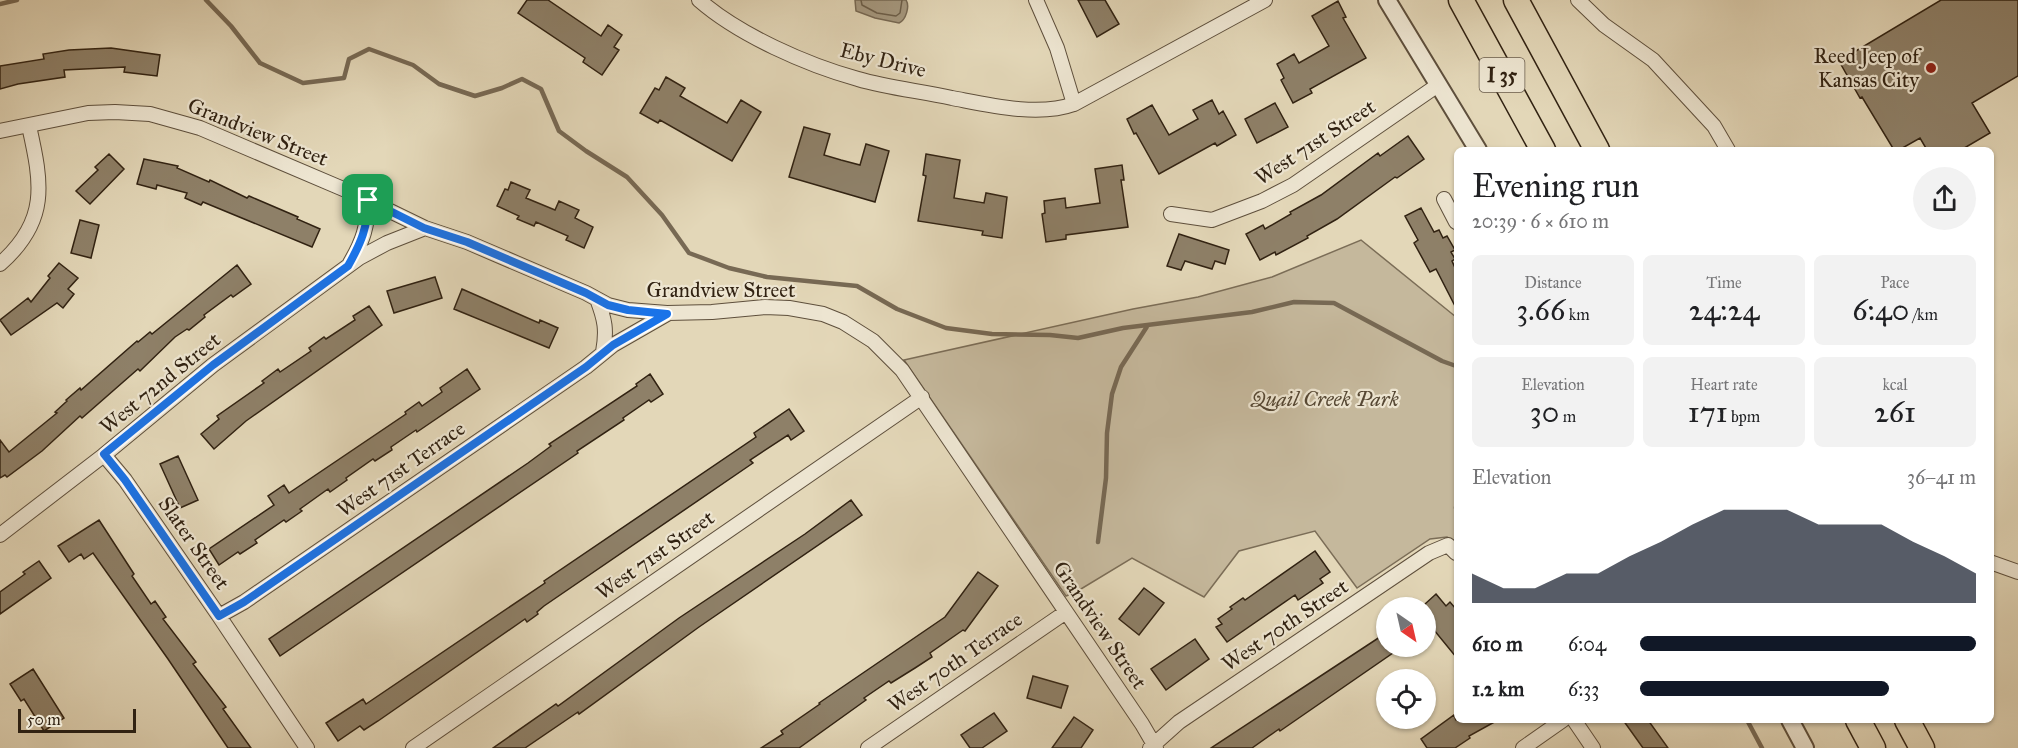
<!DOCTYPE html>
<html lang="en">
<head>
<meta charset="utf-8">
<style>
	:root { --surface:#fff; --page:#f2f2f2; --text:#202124; --muted:#757577; --accent:#111827 }
	body { margin:0; font-family:"IM FELL Great Primer",serif; background:var(--page); color:var(--text); height:100vh; display:flex; flex-direction:column; font-size:22px; white-space:nowrap }
	* { box-sizing:border-box; margin:0 }
	p { font-size:20px; color:var(--muted) }
	.icon { flex:none; width:33px; height:33px; fill:none; stroke:currentColor; stroke-width:2; stroke-linecap:round; stroke-linejoin:round }
	.map { position:relative; flex:1; overflow:hidden }
	.details { position:absolute; left:1454px; top:147px; width:540px; height:576px; display:flex; flex-direction:column; background:var(--surface); border-radius:9px; box-shadow:0 2px 4px #0004 }
	.details>* { flex:none }
	.needle { width:39px; rotate:146deg }
	.fabs { position:absolute; left:1376px; top:597px; display:grid; gap:12px }
	.fabs a { display:grid; place-items:center; width:60px; height:60px; border-radius:50%; background:var(--surface); box-shadow:0 2px 4px #0004; font-size:30px }
	.scale { position:absolute; left:18px; bottom:15px; width:118px; box-sizing:border-box; padding-left:6px; border:3px solid #312212; border-top:0; font-size:16px; line-height:21px; white-space:nowrap; color:#312212; -webkit-text-stroke:4px #ede5d1; paint-order:stroke }
	.pin { position:absolute; display:grid; place-items:center; width:51px; height:51px; color:#fff; margin:-26px; border-radius:12px; box-shadow:0 3px 9px #0006 }
	.round { display:grid; place-items:center; flex:none; width:63px; height:63px; border-radius:32px; background:var(--page) }
	.head { display:flex; align-items:center; justify-content:space-between; height:102px; padding:0 18px }
	h1 { font-size:33px; font-weight:600; line-height:45px }
	.metrics { display:grid; grid-template-columns:repeat(3,1fr); gap:9px; height:102px; padding:6px 18px }
	.metrics div { display:grid; align-content:center; border-radius:9px; background:var(--page); text-align:center }
	.metrics b { font-size:30px; font-weight:600 }
	.metrics small { font-size:16px; font-weight:400 }
	.metrics p { font-size:16px }
	.chart { height:168px; padding:12px 18px }
	.chart p { display:flex; justify-content:space-between }
	.chart svg { width:100%; height:108px; margin-top:6px; fill:var(--accent); opacity:.7 }
	ul { padding:0 18px; list-style:none; font-size:20px }
	li { display:grid; grid-template-columns:96px 72px 1fr; align-items:center; height:45px }
	li i { height:15px; border-radius:8px; background:var(--accent) }
	.map>svg:first-child { display:block }
	.green { fill:#c5b89c; stroke:#7b6d57; stroke-width:1.5 }
	.water { fill:#a69980; stroke:#776954; stroke-width:1.5 }
	.lines { fill:none; stroke-linecap:round; stroke-linejoin:round }
	.shore { stroke:#6c5e49; stroke-width:1.5 }
	.stream { stroke:#776954; stroke-width:4.5 }
	.building { fill:#8e8068; stroke:#312212; stroke-width:1.5 }
	.minor-casing { stroke:#5e4f3c; stroke-width:16 }
	.tertiary-casing { stroke:#5e4f3c; stroke-width:20 }
	.motorway-casing { stroke:#312212; stroke-width:27 }
	.minor { stroke:#ede5d1; stroke-width:14 }
	.tertiary { stroke:#ede5d1; stroke-width:16 }
	.motorway { stroke:#e3d7b8; stroke-width:24 }
	.route-casing { stroke:#fff; stroke-width:12 }
	.route { stroke:#1a73e8; stroke-width:8 }
	.poi-dot { fill:#8f2418; stroke:#ede5d1; stroke-width:2 }
	.labels { text-anchor:middle; stroke-width:4.5; stroke-linejoin:round; paint-order:stroke }
	.shield { fill:#ede5d1; stroke:#695c4b; stroke-width:1.5 }
	.shield-label { font-size:20px; font-weight:bold; fill:#312212 }
	.poi-label { font-size:21px; fill:#312212; stroke:#ede5d1; text-anchor:end }
	.street-label { font-size:21px; fill:#312212; stroke:#ede5d1 }
	.park-label { font-size:21px; font-style:italic; fill:#564834; stroke:#ede5d1 }
</style>
</head>
<body>
<div class="map">
<svg width="2018" height="748" viewBox="0 0 2018 748">
	<rect width="100%" height="100%" fill="#e3d7b8"/>
	<filter id="stains"><feTurbulence type="fractalNoise" baseFrequency=".00333" numOctaves="4"/><feColorMatrix values="0 0 0 0 .2 0 0 0 0 .09 0 0 0 0 .02 0 0 0 .5 -.17"/></filter>
	<radialGradient id="worn" r=".72"><stop offset=".6" stop-color="#630" stop-opacity="0"/><stop offset="1" stop-color="#630" stop-opacity=".3"/></radialGradient>
	<!-- green -->
	<path class="green" d="M1361,240L1456,317V542L1447,537L1430,539L1357,588L1315,531L1239,551L1204,597L1132,558L1076,592L1066,596L904,360L1133,309L1198,297L1272,277Z"/>
	<!-- water -->
	<path class="water" d="M855,0H906C910,6 906,20 899,23L875,18L856,11Z"/>
	<g class="lines">
		<!-- shore -->
		<path class="shore" d="M861,0L862,5L877,13L896,16L900,13L902,0"/>
		<!-- stream -->
		<path class="stream" d="M206,0L231,26L260,63L303,83L344,78L349,59L369,49L413,65L439,84L475,96L502,88L522,79L541,89L559,131L586,151L627,177L662,215L689,253L729,268L767,277L857,286L897,309L946,328L992,334L1050,335L1078,338L1123,328L1252,312L1294,302L1334,303L1442,361L1456,366
			M0,4L17,0
			M1456,508V507
			M1098,542L1106,478L1107,433L1112,394L1121,367L1148,325
			M1747,720L1762,748"/>
	</g>
	<!-- building -->
	<path class="building" d="M527,0H548L601,36L608,25L622,35L614,47L619,50L602,75L583,62L585,58L518,13Z
		M1078,0H1105L1119,24L1097,37Z
		M1941,0H2018V76L1972,103L1990,133L1961,150H1927L1920,138L1899,150H1894L1862,97L1860,98L1839,61Z
		M1338,1L1346,17L1343,18L1366,58L1310,89L1312,93L1293,103L1281,80L1284,78L1277,64L1294,54L1299,63L1329,46L1312,16Z
		M111,48L160,55L157,76L124,72L125,67L64,70L65,77L18,84L0,89V66L44,59L43,54L69,50Z
		M666,77L685,88L680,96L727,123L741,100L761,112L732,161L660,120L658,123L640,113L655,88L659,90Z
		M1212,100L1219,114L1223,111L1236,135L1217,146L1215,143L1159,174L1136,133L1134,134L1127,119L1152,105L1169,135L1198,119L1193,110Z
		M1275,103L1288,127L1257,143L1245,119Z
		M804,127L830,134L824,155L841,160L860,165L866,144L889,151L875,202L789,177Z
		M1408,136L1424,159L1397,178L1395,177L1337,219L1307,236L1308,238L1276,255L1275,252L1260,260L1246,234L1263,225L1265,229L1291,214L1290,212L1321,195L1378,153L1380,156Z
		M109,154L124,169L90,204L76,191L98,170L95,167Z
		M926,154L960,160L954,198L984,203L986,193L1007,197L1002,238L982,235L983,231L918,221L926,176L923,175Z
		M144,159L178,166L177,168L209,182L210,180L247,198L249,196L298,217L297,219L320,229L312,247L203,202L201,205L185,198L187,193L157,185L156,189L137,184Z
		M1122,165L1124,180H1121L1128,227L1066,235V239L1046,242L1042,214L1045,213L1044,201L1065,198L1066,208L1100,203L1095,169Z
		M511,182L530,190L526,198L555,210L559,201L579,210L575,218L593,227L584,248L566,240L568,236L536,222L534,226L517,219L519,216L497,206L505,189L508,190Z
		M1421,208L1434,232L1439,230L1443,238L1447,236L1455,250L1451,252L1455,259L1452,261L1456,270V308L1436,269L1430,272L1414,243L1418,240L1405,216Z
		M80,220L99,225L91,258L71,253Z
		M1179,234L1229,250L1225,264L1215,261L1212,269L1185,261L1181,270L1167,266Z
		M59,263L78,278L68,289L74,294L63,308L57,303L11,335L0,320L28,298L31,302L50,278L48,276Z
		M237,265L251,284L233,297L231,295L204,315L205,317L189,330L187,329L175,337L140,371L138,369L82,418L80,416L42,451L7,477L5,475L0,478V440L9,452L57,413L55,412L67,401L66,400L80,388L81,390L137,341L138,342L150,332L152,334Z
		M435,277L442,298L394,313L387,291Z
		M462,289L539,323L540,320L558,328L549,348L454,309Z
		M369,306L382,325L246,421L214,449L201,434L219,419L217,416L264,383L262,381L278,369L280,372L311,351L309,348L324,337L326,339L355,320L353,316Z
		M467,369L480,389L417,432L416,430L391,447L392,450L375,461L373,459L346,478L347,480L330,492L328,489L300,509L302,511L286,522L284,520L255,540L257,543L240,554L238,552L219,565L209,549L274,505L268,496L284,485L289,493L406,414L405,412L419,402L422,406L442,392L440,388Z
		M650,374L663,394L651,402L649,400L623,418L624,420L577,451L578,453L280,656L269,639L528,463L551,446L549,444L637,386L636,384Z
		M789,409L804,431L791,440L788,435L750,460L753,463L544,606L537,612L538,614L527,622L525,619L378,721L364,730L360,726L338,741L326,723L363,699L366,704L545,583L544,581L756,437L754,433Z
		M178,456L198,500L180,508L160,464Z
		M851,500L862,515L699,627L579,714L578,712L525,748H493L556,704L558,706L679,618L805,534Z
		M99,520L134,574L132,576L151,604L155,601L166,617L163,619L196,662L193,664L226,707L223,709L251,748H228L168,659L93,553L84,559L81,554L69,562L58,546Z
		M1315,551L1330,572L1320,579L1323,583L1298,600L1295,595L1227,642L1216,627L1222,624L1218,619L1232,609L1230,607L1243,598L1245,600Z
		M39,561L51,578L0,614V592L25,574L23,572Z
		M978,572L998,586L965,631L963,630L930,653L932,657L915,668L891,683L889,681L864,698L866,700L799,748H761L783,734L781,731L820,704L819,703L945,617Z
		M1144,588L1164,603L1139,635L1119,619Z
		M1436,594L1446,606L1450,602L1456,609V657L1425,619V604Z
		M1386,633V646H1403L1280,731L1279,729L1252,748H1211Z
		M1195,639L1209,659L1166,690L1151,669Z
		M33,669L64,718L44,731L24,699L21,701L10,684Z
		M1033,676L1068,686L1061,708L1027,698Z
		M994,713L1007,731L982,748H970L961,735Z
		M1454,715L1456,720H1498L1469,736L1470,738L1455,748H1427L1421,739Z
		M1074,717L1093,730L1081,748H1052Z
		M1623,720H1648L1668,748H1643Z"/>
	<g class="lines">
		<defs>
			<path id="minor" d="M699,0C739,35 807,65 858,79C888,88 921,91 952,98C989,105 1038,117 1074,104L1265,0
				M1036,0L1057,48L1074,104
				M1578,0L1604,25L1653,60L1714,126L1728,150
				M0,131L88,113L115,112L150,114L200,128L355,194L425,228L467,242L586,293L608,305L628,310L667,313L712,312L765,307L789,308L823,314L843,322L873,341L902,370L1142,724L1156,748
				M1444,199L1456,222
				M1171,214L1212,220L1262,201L1293,185L1438,85
				M350,263C363,241 368,226 368,200
				M0,264C49,221 42,184 29,126
				M597,299C605,320 607,330 603,352
				M104,455L125,480L219,616L307,748
				M0,535L104,455L213,365L359,258L387,243L425,228
				M1990,562L2018,572
				M219,616L244,602L586,367L613,345L667,314
				M1574,720L1593,748
				M413,748L922,397
				M868,748L1066,612
				M1150,748L1179,722L1429,553L1448,545L1456,553
				M1523,748L1563,720"/>
			<path id="tertiary" d="M1387,0L1478,150
				M1790,720L1805,748"/>
			<path id="motorway" d="M1461,0L1543,150
				M1516,0L1597,150
				M1858,720L1873,748
				M1907,720L1922,748"/>
		</defs>
		<!-- minor casing -->
		<use href="#minor" class="minor-casing"/>
		<!-- tertiary casing -->
		<use href="#tertiary" class="tertiary-casing"/>
		<!-- motorway casing -->
		<use href="#motorway" class="motorway-casing"/>
		<!-- minor -->
		<use href="#minor" class="minor"/>
		<!-- tertiary -->
		<use href="#tertiary" class="tertiary"/>
		<!-- motorway -->
		<use href="#motorway" class="motorway"/>
	</g>
	<g class="lines">
		<defs>
			<path id="route" d="M368,200L424,228L467,242L586,293L608,305L628,310L667,314L613,345L586,367L244,602L219,616L125,480L104,454L213,365L348,266C361,243 368,227 368,200Z"/>
		</defs>
		<!-- route casing -->
		<use href="#route" class="route-casing"/>
		<!-- route -->
		<use href="#route" class="route"/>
	</g>
	<!-- markers -->
	<circle class="poi-dot" cx="1931" cy="68" r="6"/>
	<g class="labels">
		<!-- shield labels -->
		<rect class="shield" x="1479.5" y="58" width="45" height="34" rx="4.5"/>
		<g class="shield-label">
			<text x="1502" y="82">I 35</text>
		</g>
		<!-- poi labels -->
		<g class="poi-label">
			<text x="1919" y="63">Reed Jeep of<tspan x="1919" dy="24">Kansas City</tspan></text>
		</g>
		<!-- street labels -->
		<g class="street-label">
			<text transform="translate(883 60) rotate(14)" y="7">Eby Drive</text>
			<text transform="translate(258 132) rotate(22)" y="7">Grandview Street</text>
			<text transform="translate(1315 142) rotate(-33)" y="7">West 71st Street</text>
			<text x="721" y="297">Grandview Street</text>
			<text transform="translate(160 383) rotate(-39)" y="7">West 72nd Street</text>
			<text transform="translate(401 469) rotate(-35)" y="7">West 71st Terrace</text>
			<text transform="translate(194 543) rotate(55)" y="7">Slater Street</text>
			<text transform="translate(655 555) rotate(-35)" y="7">West 71st Street</text>
			<text transform="translate(1100 625) rotate(56)" y="7">Grandview Street</text>
			<text transform="translate(1285 625) rotate(-34)" y="7">West 70th Street</text>
			<text transform="translate(955 662) rotate(-35)" y="7">West 70th Terrace</text>
		</g>
		<!-- park labels -->
		<g class="park-label">
			<text x="1325" y="406">Quail Creek Park</text>
		</g>
	</g>
	<rect width="100%" height="100%" filter="url(#stains)"/>
	<rect width="100%" height="100%" fill="url(#worn)"/>
</svg>
<div class="fabs">
<a><svg class="needle" viewBox="-14 -14 28 28"><path d="M0-13l5 13h-10z" fill="#e53935"/><path d="M0 13l5-13h-10z" fill="#757577"/></svg></a>
<a><svg class="icon" aria-label="locate" viewBox="0 0 24 24"><circle cx="12" cy="12" r="6"/><path d="M12 2v4M12 18v4M2 12h4M18 12h4"/></svg></a>
</div>
<div class="scale">50 m</div>
<div class="pin" style="left:368px;top:200px;background:#1e9e55"><svg class="icon" aria-label="arrive" viewBox="0 0 24 24"><path d="M6 21V4h12l-3 4 3 4H6"/></svg></div>
<section class="details">
<div class="head"><div><h1>Evening run</h1><p>20:39 · 6 × 610 m</p></div><a class="round"><svg class="icon" aria-label="share" viewBox="0 0 24 24"><path d="M12 15V3M7 8l5-5 5 5M5 13v7h14v-7"/></svg></a></div>
<div class="metrics">
<div><p>Distance</p><b>3.66<small> km</small></b></div>
<div><p>Time</p><b>24:24</b></div>
<div><p>Pace</p><b>6:40<small> /km</small></b></div>
</div>
<div class="metrics">
<div><p>Elevation</p><b>30<small> m</small></b></div>
<div><p>Heart rate</p><b>171<small> bpm</small></b></div>
<div><p>kcal</p><b>261</b></div>
</div>
<div class="chart"><p><span>Elevation</span>36–41 m</p>
<svg viewBox="0 0 160 44" preserveAspectRatio="none"><path d="M0 44V32L10 38L20 38L30 32L40 32L50 25L60 19L70 12L80 6L90 6L100 6L110 12L120 12L130 12L140 19L150 25L160 32V44z"/></svg>
</div>
<ul>
<li><b>610 m</b>6:04<i style="width:100%"></i></li>
<li><b>1.2 km</b>6:33<i style="width:74%"></i></li>
</ul>
</section>
</div>
</body>
</html>
